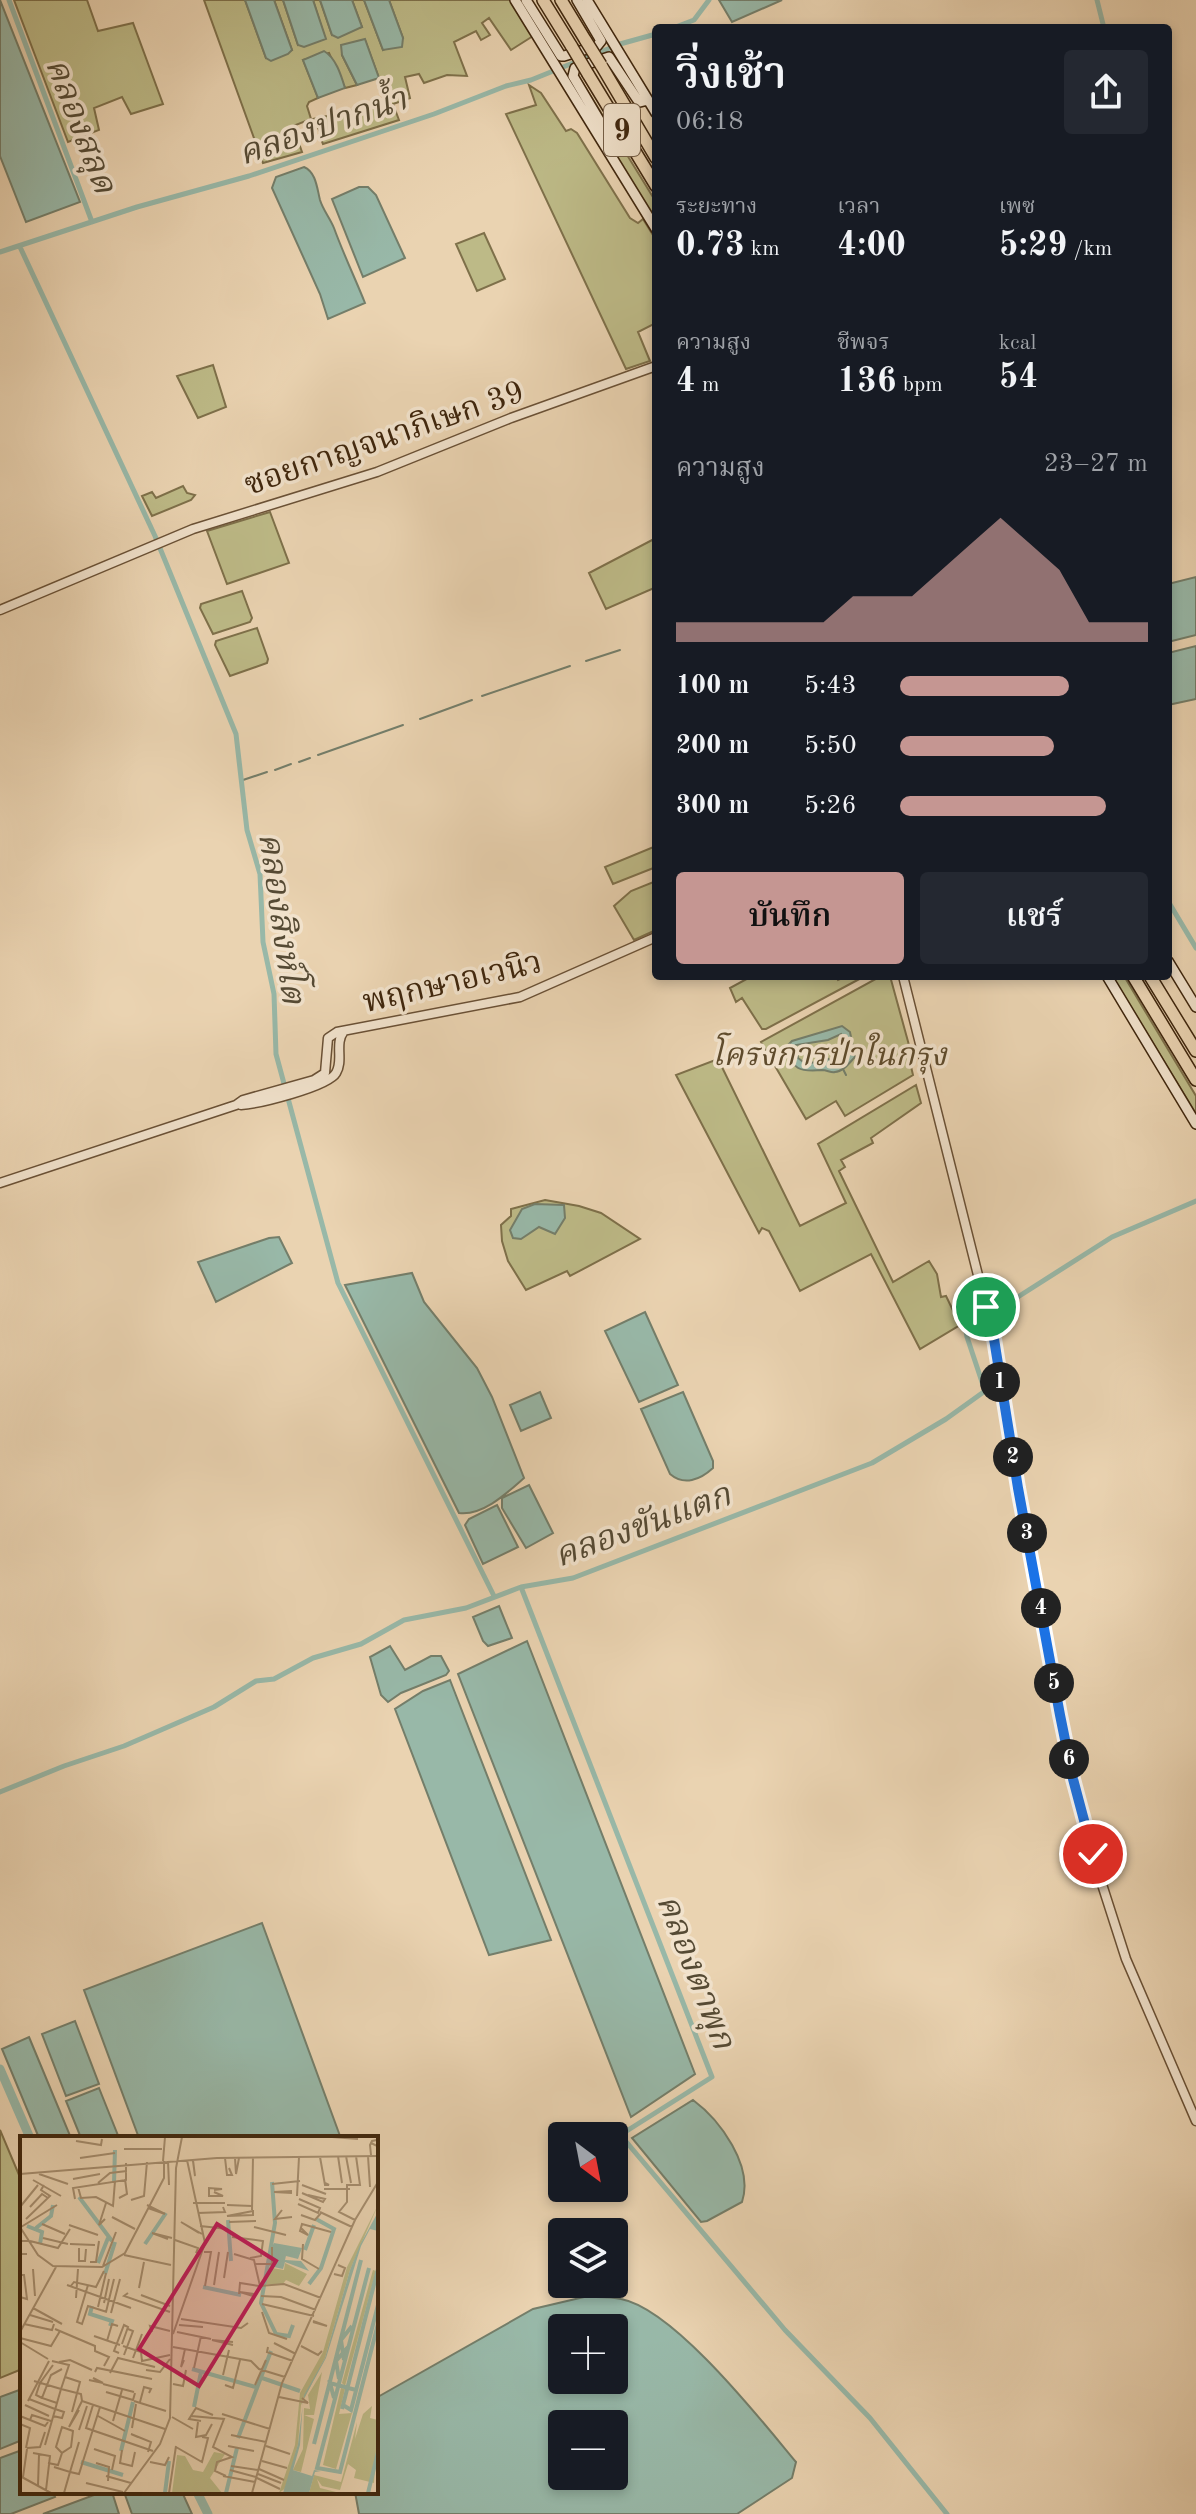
<!DOCTYPE html>
<html lang="th">
<head>
<meta charset="utf-8">
<style>
	:root { --surface:#171b24; --page:#242831; --text:#f1f3f6; --muted:#9ea1a6; --accent:#c59692 }
	body { margin:0; font-family:"Old Standard TT","Noto Serif Thai",serif; background:var(--page); color:var(--text); height:100vh; display:flex; flex-direction:column; font-size:30px; white-space:nowrap }
	* { box-sizing:border-box; margin:0 }
	p { font-size:26px; color:var(--muted) }
	.icon { flex:none; width:44px; height:44px; fill:none; stroke:currentColor; stroke-width:2; stroke-linecap:round; stroke-linejoin:round }
	.map { position:relative; flex:1; overflow:hidden }
	.sheet { position:absolute; left:652px; top:24px; width:520px; height:956px; display:flex; flex-direction:column; background:var(--surface); border-radius:8px; box-shadow:0 4px 12px #0003 }
	.sheet>* { flex:none }
	.needle { width:52px; rotate:148deg }
	.tools { position:absolute; left:548px; top:2122px; display:grid; gap:16px }
	.tools a { display:grid; place-items:center; width:80px; height:80px; border-radius:8px; background:var(--surface); box-shadow:0 4px 12px #0003; font-size:40px }
	.pin { position:absolute; display:grid; place-items:center; width:68px; height:68px; color:#fff; margin:-34px; border:4px solid #fff; border-radius:50%; box-shadow:0 2px 8px #0007 }
	.km { position:absolute; width:40px; height:40px; margin:-20px; border-radius:50%; background:#222; color:#fff; font-size:22px; line-height:40px; text-align:center }
	.round { display:grid; place-items:center; flex:none; width:84px; height:84px; border-radius:8px; background:var(--page) }
	.head { display:flex; align-items:center; justify-content:space-between; height:136px; padding:0 24px }
	h1 { font-size:44px; font-weight:600; line-height:60px }
	.metrics { display:grid; grid-template-columns:repeat(3,1fr); gap:12px; height:136px; padding:8px 24px }
	.metrics div { display:grid; align-content:center }
	.metrics b { font-size:34px; font-weight:600 }
	.metrics small { font-size:22px; font-weight:400 }
	.metrics p { font-size:22px }
	.chart { height:224px; padding:16px 24px }
	.chart p { display:flex; justify-content:space-between }
	.chart svg { width:100%; height:144px; margin-top:8px; fill:var(--accent); opacity:.7 }
	.cta { display:flex; gap:16px; margin-top:auto; padding:16px 24px }
	.cta a { flex:1; height:92px; border-radius:8px; background:var(--accent); color:#111; font-size:32px; font-weight:600; line-height:92px; text-align:center }
	.cta a+a { background:var(--page); color:var(--text) }
	ul { padding:0 24px; list-style:none; font-size:26px }
	li { display:grid; grid-template-columns:128px 96px 1fr; align-items:center; height:60px }
	li i { height:20px; border-radius:10px; background:var(--accent) }
	.map>svg:first-child { display:block }
	.green { fill:#bdba87; stroke:#7e704a; stroke-width:2 }
	.water { fill:#98b8a8; stroke:#747e6a; stroke-width:2; fill-rule:evenodd }
	.lines { fill:none; stroke-linecap:round; stroke-linejoin:round }
	.stream { stroke:#747e6a; stroke-width:2 }
	.canal { stroke:#98b8a8; stroke-width:5 }
	.river { stroke:#98b8a8; stroke-width:9 }
	.tertiary-casing { stroke:#6a5136; stroke-width:11 }
	.secondary-casing { stroke:#3f260d; stroke-width:12 }
	.motorway-casing { stroke:#3f260d; stroke-width:14 }
	.tertiary { stroke:#f1e2cc; stroke-width:8 }
	.secondary { stroke:#f1e2cc; stroke-width:9 }
	.motorway { stroke:#ead3b1; stroke-width:11 }
	.motorway-bridge-casing { stroke:#3f260d; stroke-width:14; stroke-linecap:butt }
	.motorway-bridge { stroke:#ead3b1; stroke-width:11 }
	.route-casing { stroke:#fff; stroke-width:16 }
	.route { stroke:#1a73e8; stroke-width:10 }
	.labels { text-anchor:middle; stroke-width:7; stroke-linejoin:round; paint-order:stroke }
	.shield { fill:#f1e2cc; stroke:#745e46; stroke-width:2 }
	.shield-label { font-size:30px; font-weight:bold; fill:#3f260d }
	.street-label { font-size:32px; fill:#3f260d; stroke:#f1e2cc }
	.park-label { font-size:32px; font-style:italic; fill:#5e4b2c; stroke:#f1e2cc }
	.water-label { font-size:34px; font-style:italic; fill:#554a34; stroke:#f1e2cc }
	.inset-river { fill:none; stroke:#98b8a8; stroke-width:4 }
	.inset-road { fill:none; stroke:#a68e6f; stroke-width:2 }
	.view { fill:#c2185b; fill-opacity:0.15; stroke:#c2185b; stroke-width:4 }
	.inset-edge { fill:none; stroke:#3f260d; stroke-width:4 }
</style>
</head>
<body>
<div class="map">
<svg width="1196" height="2514" viewBox="0 0 1196 2514">
	<rect width="100%" height="100%" fill="#ead3b1"/>
	<filter id="stains"><feTurbulence type="fractalNoise" baseFrequency=".0025" numOctaves="4"/><feColorMatrix values="0 0 0 0 .2 0 0 0 0 .09 0 0 0 0 .02 0 0 0 .5 -.17"/></filter>
	<radialGradient id="worn" r=".72"><stop offset=".6" stop-color="#630" stop-opacity="0"/><stop offset="1" stop-color="#630" stop-opacity=".3"/></radialGradient>
	<!-- green -->
	<path class="green" d="M14,0H87L98,31L133,23L163,104L131,114L122,97L94,108L99,130L68,142Z
		M204,0H245L266,58L292,50L274,0H283L298,45L325,38L313,0H320L332,35L362,27L352,0H364L383,50L403,38L389,0H511L533,36L511,50L489,18L482,23L490,35L481,40L476,31L454,42L467,76L447,75L424,83L419,74L405,77L410,98L393,104L399,120L323,144L321,139L323,137L313,119L365,108L390,97L382,78H379L365,40L342,55L357,85L345,88L329,53L303,60L318,98L309,102L307,106L311,119L293,126L302,152L263,163Z
		M576,72L656,202V221L610,147L606,127L576,77Z
		M529,85L541,93L566,131L571,129L577,133L630,218L638,223L643,219L656,240V323L638,332L650,361L626,369L506,114L536,105Z
		M484,233L505,279L477,291L456,244Z
		M213,365L226,407L198,418L177,376Z
		M183,486L187,493L195,495L191,500L152,516L142,496L152,492L156,498Z
		M270,512L289,563L227,584L207,531Z
		M656,538V591L654,588L606,609L589,573Z
		M242,591L252,618L250,622L213,634L200,608L201,604Z
		M257,628L268,659L267,663L230,676L215,645L216,641Z
		M656,846V867L613,884L605,867Z
		M656,881V930L634,940L614,906L631,891Z
		M752,976H836L838,980L847,976H865L766,1029H762L742,998L736,1002L730,988Z
		M881,976H890L912,1056L909,1058L913,1075L845,1116L836,1101L806,1119L761,1042Z
		M1112,976H1124L1196,1096V1114Z
		M718,1059L800,1226L846,1203L818,1144L916,1085L921,1103L871,1138L873,1143L841,1160L845,1167L839,1171L893,1282L929,1261L937,1274L941,1297L946,1296L960,1325L920,1349L871,1254L800,1291L769,1231L762,1228L759,1233L676,1075Z
		M545,1200L579,1206L601,1213L640,1239L570,1276L567,1271L526,1290L508,1261L502,1241L501,1225L511,1216V1209Z
		M0,2130L22,2182V2369L0,2378Z"/>
	<!-- water -->
	<path class="water" d="M0,0L80,202L26,222L0,156Z
		M245,0H274L292,50L288,54L271,61L266,58Z
		M283,0H313L326,39L304,47L298,45Z
		M320,0H352L362,27L338,38L332,35Z
		M364,0H389L403,38L402,47L383,50Z
		M719,0H782L732,22Z
		M365,39L379,78L357,85L342,55L341,45Z
		M324,51C336,58 341,75 345,88L318,98L303,60Z
		M304,167C316,172 317,188 320,200C323,210 330,218 334,228C343,253 355,278 365,303L328,319L320,294L272,188L276,177Z
		M359,187H368L376,195L405,258L363,277L332,199Z
		M1196,577V635L1168,642V584Z
		M1196,646V699L1168,705V653Z
		M842,1026L850,1032L855,1057C850,1062 843,1072 835,1072C831,1073 827,1070 822,1070C801,1072 790,1070 787,1046L792,1041ZM841,1034L845,1043L841,1063H834L823,1055L815,1062L806,1064L798,1058L796,1045L828,1040Z
		M535,1204L564,1205L565,1218L555,1234L539,1227L521,1239L513,1238L510,1230L522,1209Z
		M279,1237L292,1263L216,1302L198,1262L269,1238Z
		M412,1273L424,1302L477,1368L492,1397L524,1478C507,1493 483,1516 459,1513L345,1285Z
		M645,1312L678,1385L639,1402L605,1331Z
		M540,1392L551,1418L521,1431L510,1405Z
		M683,1392L713,1461V1468C700,1480 684,1486 670,1474L641,1409Z
		M529,1485L553,1533L526,1548L502,1508V1498Z
		M497,1505L518,1547L483,1564L465,1525L469,1519Z
		M499,1606L512,1638L488,1646L483,1641L473,1617Z
		M527,1641L695,2074L631,2117L458,1674Z
		M390,1646L405,1670L431,1656H441L449,1671L446,1675L401,1693L388,1702L381,1695L370,1657Z
		M450,1680L551,1940L489,1955L395,1709L423,1691Z
		M262,1923L340,2136L139,2138L84,1990Z
		M75,2021L99,2084L66,2096L42,2034Z
		M29,2037L71,2138H39L2,2049Z
		M99,2088L119,2138H81L66,2101Z
		M693,2100C720,2120 754,2166 742,2202L707,2221L701,2222L632,2138Z
		M584,2297C596,2297 610,2296 621,2299C674,2309 761,2420 796,2462L792,2478L737,2514H359L355,2492H376V2398L533,2309ZM562,2328H614V2380H562ZM562,2424H614V2476H562Z
		M22,2389V2440L0,2449V2397Z
		M22,2450V2492H53L55,2497L11,2514H0V2458Z
		M102,2492H112L119,2514H43Z
		M124,2492H182L192,2514H132Z"/>
	<g class="lines">
		<!-- stream -->
		<path class="stream" d="M586,661L620,650
			M482,696L570,666
			M420,719L472,700
			M318,755L403,725
			M299,762L310,758
			M275,770L291,764
			M240,781L267,772
			M843,1069L846,1075"/>
		<!-- canal -->
		<path class="canal" d="M9,0L92,222
			M1097,0L1104,28
			M673,28L694,20L709,0
			M20,247L155,536L236,734L247,830L260,874L263,942L274,994L276,1054L338,1283L494,1596
			M0,252L137,207L249,176L434,114L506,86L531,80L620,44L656,34
			M1168,901L1196,948
			M521,1587L712,2077L625,2132L623,2138L785,2330L870,2418L947,2514
			M0,1792L64,1766L124,1746L214,1707L256,1681L274,1679L313,1658L361,1644L404,1620L466,1608L521,1587L573,1578L872,1463L946,1419L985,1391L967,1337L966,1331L969,1328L1112,1237L1196,1201"/>
		<!-- river -->
		<path class="river" d="M0,2069L30,2138
			M197,2492L208,2514"/>
		<defs>
			<path id="tertiary" d="M0,610L193,529L377,472L511,418L656,366
				M903,976L994,1339L1018,1488L1075,1784L1099,1875L1126,1959L1196,2121
				M241,1105C257,1104 328,1087 336,1073C344,1060 334,1044 344,1031
				M0,1183L236,1105L243,1100L314,1080L325,1073L328,1038L337,1032L520,997L656,937"/>
			<path id="secondary" d="M515,0L656,229
				M526,0L561,56H564L597,46L601,41L577,0
				M587,0L656,113
				M600,135L603,132L602,125L573,76L575,68L609,57L637,99L640,102L648,100
				M1168,961L1196,1007
				M1107,976L1196,1124"/>
			<path id="motorway" d="M543,0L572,47
				M561,0L586,41
				M601,65L656,158
				M588,74L656,186
				M1133,976L1196,1080
				M1150,976L1196,1051"/>
		</defs>
		<!-- tertiary casing -->
		<use href="#tertiary" class="tertiary-casing"/>
		<!-- secondary casing -->
		<use href="#secondary" class="secondary-casing"/>
		<!-- motorway casing -->
		<use href="#motorway" class="motorway-casing"/>
		<!-- tertiary -->
		<use href="#tertiary" class="tertiary"/>
		<!-- secondary -->
		<use href="#secondary" class="secondary"/>
		<!-- motorway -->
		<use href="#motorway" class="motorway"/>
		<defs>
			<path id="motorway-bridge" d="M586,41L601,65
				M572,47L588,74"/>
		</defs>
		<!-- motorway-bridge casing -->
		<use href="#motorway-bridge" class="motorway-bridge-casing"/>
		<!-- motorway-bridge -->
		<use href="#motorway-bridge" class="motorway-bridge"/>
	</g>
	<g class="lines">
		<defs>
			<path id="route" d="M986,1307L994,1339L1018,1488L1060,1715L1073,1779L1093,1854"/>
		</defs>
		<!-- route casing -->
		<use href="#route" class="route-casing"/>
		<!-- route -->
		<use href="#route" class="route"/>
	</g>
	<g class="labels">
		<!-- shield labels -->
		<rect class="shield" x="604" y="104" width="36" height="52" rx="6"/>
		<g class="shield-label">
			<text x="622" y="140">9</text>
		</g>
		<!-- street labels -->
		<g class="street-label">
			<text transform="translate(384 437) rotate(-19)" y="11">ซอยกาญจนาภิเษก 39</text>
			<text transform="translate(452 981) rotate(-13)" y="11">พฤกษาอเวนิว</text>
		</g>
		<!-- park labels -->
		<g class="park-label">
			<text x="829" y="1065">โครงการป่าในกรุง</text>
		</g>
		<!-- water labels -->
		<g class="water-label">
			<text transform="translate(82 125) rotate(69)" y="12">คลองสลุด</text>
			<text transform="translate(322 125) rotate(-19)" y="12">คลองปากน้ำ</text>
			<text transform="translate(283 918) rotate(82)" y="12">คลองสิงห์โต</text>
			<text transform="translate(642 1524) rotate(-20)" y="12">คลองขันแตก</text>
			<text transform="translate(697 1971) rotate(69)" y="12">คลองตาพุก</text>
		</g>
	</g>
	<!-- overview -->
	<g transform="translate(20 2136)">
		<rect width="358" height="358" fill="#ead3b1"/>
		<path d="M358,69L330,134L305,222L281,269L278,308L267,351L259,357L275,309L280,257L303,216L327,131ZM265,127L287,138L279,150L266,144L262,149L244,148L246,131L264,134ZM353,134L356,135L325,250L322,247ZM302,236L294,279H284L294,283L281,336L273,334L283,313L284,272L290,273L288,259ZM321,252L325,253L319,278L332,277L316,333L303,329ZM352,270L350,282L358,284L354,347L334,342L336,334L328,328L320,354L302,350L297,343L300,352L320,357H289L294,339L321,346L337,286L335,303L343,278ZM194,316L205,318L190,342L202,357H152L157,319L165,320L173,334L183,336Z" fill="#bdba87"/>
		<path d="M358,76V95L350,93L341,110L306,222L283,264L280,309L273,334L292,340L294,334L301,335L295,336L289,357H263L278,308L284,259L305,222L330,134L340,109ZM254,107L282,112L278,123L266,120L265,124L281,125L289,135L265,126L263,133L249,130L247,119Z" fill="#98b8a8"/>
		<path class="inset-river" d="M252,46L255,87L241,167L256,198M94,47L95,14M59,61L92,105M208,84L211,125M7,90L22,96L20,108M16,92L31,80L33,69M125,108L146,77M285,114L294,89M78,127L88,102M349,132L297,332L320,336L358,188M85,138L95,106M289,148L301,132L314,93L296,83M183,151L221,159M72,170L70,178L92,185L90,190M256,198L269,200L273,189M324,224L321,204L332,190M172,233L239,252M242,242L280,255M319,243L316,225L328,211M314,262L310,247L336,254M323,269L331,274L358,169M174,271L181,236M322,273L358,133M218,302L251,215M294,308L341,124M101,315L113,266M61,326L103,339M145,357L149,325M206,357L217,312M348,357L358,316"/>
		<path class="inset-road" d="M312,1L338,3M56,5L81,9L82,3M104,13H142M351,19L350,9L352,5L357,4V10L351,7M318,20L322,47M326,20L331,47M348,20L350,51M300,21L305,49H309L305,47M60,22L95,17M205,22L207,39H212L209,32M215,22L216,38L219,22M173,24L175,40L173,25M143,25L145,1M148,25L149,49M0,38L197,22L358,20M19,38L48,48M53,43L80,38M13,44L41,60M78,47L90,37L107,35M252,48L280,45M282,49L306,58M58,51L61,62L76,61L93,70L95,45M304,53H330M194,54L202,53L189,52V60H203L194,56M272,57L254,56L272,55M282,57L303,66L305,63L288,59M277,60L279,21M99,62L107,58L105,43M55,63L53,52L106,44V27M111,64L124,60L127,26M173,67H205M278,68L298,77L300,72L279,63M127,69L145,78L128,72M207,69L232,70M0,71L18,49M10,71L22,58L28,62M232,74L233,21M233,74V79L207,80L233,75M262,74L255,83L272,81M300,76L332,91M178,77L205,76L203,71M281,79L295,84L301,77M92,81L115,93M6,83L30,60L21,54L24,49M85,83L79,89L86,67M335,84L319,76L327,66V49H340L336,20M209,86L236,85M22,88L45,98M49,89L78,99M180,90L208,93M0,91L18,119L33,130L82,131L105,117L144,42V25M1,91L37,69M234,91L266,99M281,92L288,99L280,95L282,88L311,96M179,97L161,86L182,98M212,101L243,105L241,120L230,122M23,102L48,108M148,103L132,97L152,102M155,104L178,112L176,117M10,105L38,112L50,93M50,108L75,109M283,108L282,123L299,133M59,112V125H65L66,113M184,116H191L185,150M7,118H0V105H9M214,118L234,124L240,150L264,148L301,162M104,119L151,129M70,126H76L79,105M234,128H252V111M83,130L96,96M13,133L15,160M314,138L322,140L325,132L318,129M0,139H4L7,163L0,161M204,142L208,116M47,149L111,172M68,149L57,186L62,188L68,170L87,176M194,149L199,116M50,151L54,146L76,151L84,135M119,152L124,126M108,157L104,160L150,176M219,158L220,147L239,150M121,159L150,170M233,160L220,156L234,158M241,160L261,161L296,174M56,162L58,133M84,167L89,143M242,168L294,180M78,171L86,137M13,172L42,188M86,176L94,143M242,176L249,197L267,203M91,177L100,143M10,179L33,186M161,183L221,192L228,187M293,186L307,190L293,185M4,188L32,194L34,188M159,189L183,191M35,193L75,210V215L89,221L84,230M0,196L36,131M132,196L130,190L150,195M157,196L191,203M153,198L185,107L167,24M74,200L100,209M0,202L31,210L40,195M87,205L92,188L98,190M0,206L28,223M254,207L276,218M213,209L192,204L213,206M103,210L121,216L122,225L150,219M281,210L298,219L302,215M153,211L231,225L239,233L265,241M248,211L247,216L273,225M99,217L94,215L104,189L108,191L102,208M104,219L113,195L108,193M113,222L122,198M164,224L161,231L165,213M32,225L49,229L41,253L61,258L62,265L145,293M39,226L50,224L72,234M174,232L181,200M126,234L140,236L150,223M75,236L77,232L132,243M90,237L98,222L135,231M203,239L209,214M45,241L60,246L52,276M69,244L83,247L73,242M14,245L41,253L25,309M83,248L114,256M153,248L163,250L166,234M205,249L213,252L220,224M235,249L246,224M86,256L113,264L115,257M259,261L288,267L282,262M22,262L16,259L20,247L33,229M9,263L35,273M8,265L29,225M114,265L146,275M120,266L124,251L131,253L129,257M37,267L22,262L31,239L42,233M5,269L29,280M73,269L66,292L133,315M59,274L49,291L62,265M202,278L250,293M0,280L25,290L28,286M33,280L42,282L44,276L35,273M78,280L105,295M171,280L204,283L193,311L212,321L197,326L195,335L206,340M152,281L173,293M10,284L12,279L31,285M93,285L102,254M181,285L169,283L176,272L193,279M178,286L176,301L186,299L192,288M0,288L10,292L6,312M112,292L116,268M59,294L67,270M211,299L246,306M118,301L111,298L131,306L128,316M208,310L234,315M246,310L270,318M156,311L182,326L188,302L182,301M7,312L20,311L25,296M74,313L95,320L92,334M102,314L100,327L112,330L115,316M13,317L30,320L26,354M242,325L267,332M130,326L145,329L149,321M28,327L38,329L42,317L51,311L53,295L42,291L36,311L42,317M76,327L89,331L88,345M211,330L238,334M34,331L50,336L59,306M239,333L264,344M210,334L236,341M238,338L261,347M0,340L31,357M86,340L111,347M203,340L235,346M3,341L7,313M237,342L260,353M66,347L103,356M18,349L19,319M44,357L50,336L59,338L80,271M104,357L140,308L150,282L156,32L162,1M149,357L156,310M232,357L262,247L335,84L358,46"/>
		<path class="view" d="M197,88L256,125L179,250L119,213Z"/>
		<rect width="358" height="358" class="inset-edge"/>
	</g>
	<rect width="100%" height="100%" filter="url(#stains)"/>
	<rect width="100%" height="100%" fill="url(#worn)"/>
</svg>
<div class="tools">
<a><svg class="needle" viewBox="-14 -14 28 28"><path d="M0-13l5 13h-10z" fill="#e53935"/><path d="M0 13l5-13h-10z" fill="#9ea1a6"/></svg></a>
<a><svg class="icon" aria-label="layers" viewBox="0 0 24 24"><path d="M12 4l9 5-9 5-9-5zM3 14l9 5 9-5"/></svg></a>
<a>+</a>
<a>−</a>
</div>
<div class="pin" style="left:986px;top:1307px;background:#1e9e55"><svg class="icon" aria-label="arrive" viewBox="0 0 24 24"><path d="M6 21V4h12l-3 4 3 4H6"/></svg></div>
<div class="pin" style="left:1093px;top:1854px;background:#d93025"><svg class="icon" aria-label="check" viewBox="0 0 24 24"><path d="M5 12l5 5 9-10"/></svg></div>
<b class="km" style="left:1000px;top:1382px">1</b>
<b class="km" style="left:1013px;top:1457px">2</b>
<b class="km" style="left:1027px;top:1533px">3</b>
<b class="km" style="left:1041px;top:1608px">4</b>
<b class="km" style="left:1054px;top:1683px">5</b>
<b class="km" style="left:1069px;top:1759px">6</b>
<section class="sheet">
<div class="head"><div><h1>วิ่งเช้า</h1><p>06:18</p></div><a class="round"><svg class="icon" aria-label="share" viewBox="0 0 24 24"><path d="M12 15V3M7 8l5-5 5 5M5 13v7h14v-7"/></svg></a></div>
<div class="metrics">
<div><p>ระยะทาง</p><b>0.73<small> km</small></b></div>
<div><p>เวลา</p><b>4:00</b></div>
<div><p>เพซ</p><b>5:29<small> /km</small></b></div>
</div>
<div class="metrics">
<div><p>ความสูง</p><b>4<small> m</small></b></div>
<div><p>ชีพจร</p><b>136<small> bpm</small></b></div>
<div><p>kcal</p><b>54</b></div>
</div>
<div class="chart"><p><span>ความสูง</span>23–27 m</p>
<svg viewBox="0 0 160 44" preserveAspectRatio="none"><path d="M0 44V38L10 38L20 38L30 38L40 38L50 38L60 30L70 30L80 30L90 22L100 14L110 6L120 14L130 22L140 38L150 38L160 38V44z"/></svg>
</div>
<ul>
<li><b>100 m</b>5:43<i style="width:68%"></i></li>
<li><b>200 m</b>5:50<i style="width:62%"></i></li>
<li><b>300 m</b>5:26<i style="width:83%"></i></li>
</ul>
<div class="cta"><a>บันทึก</a><a>แชร์</a></div>
</section>
</div>
</body>
</html>
